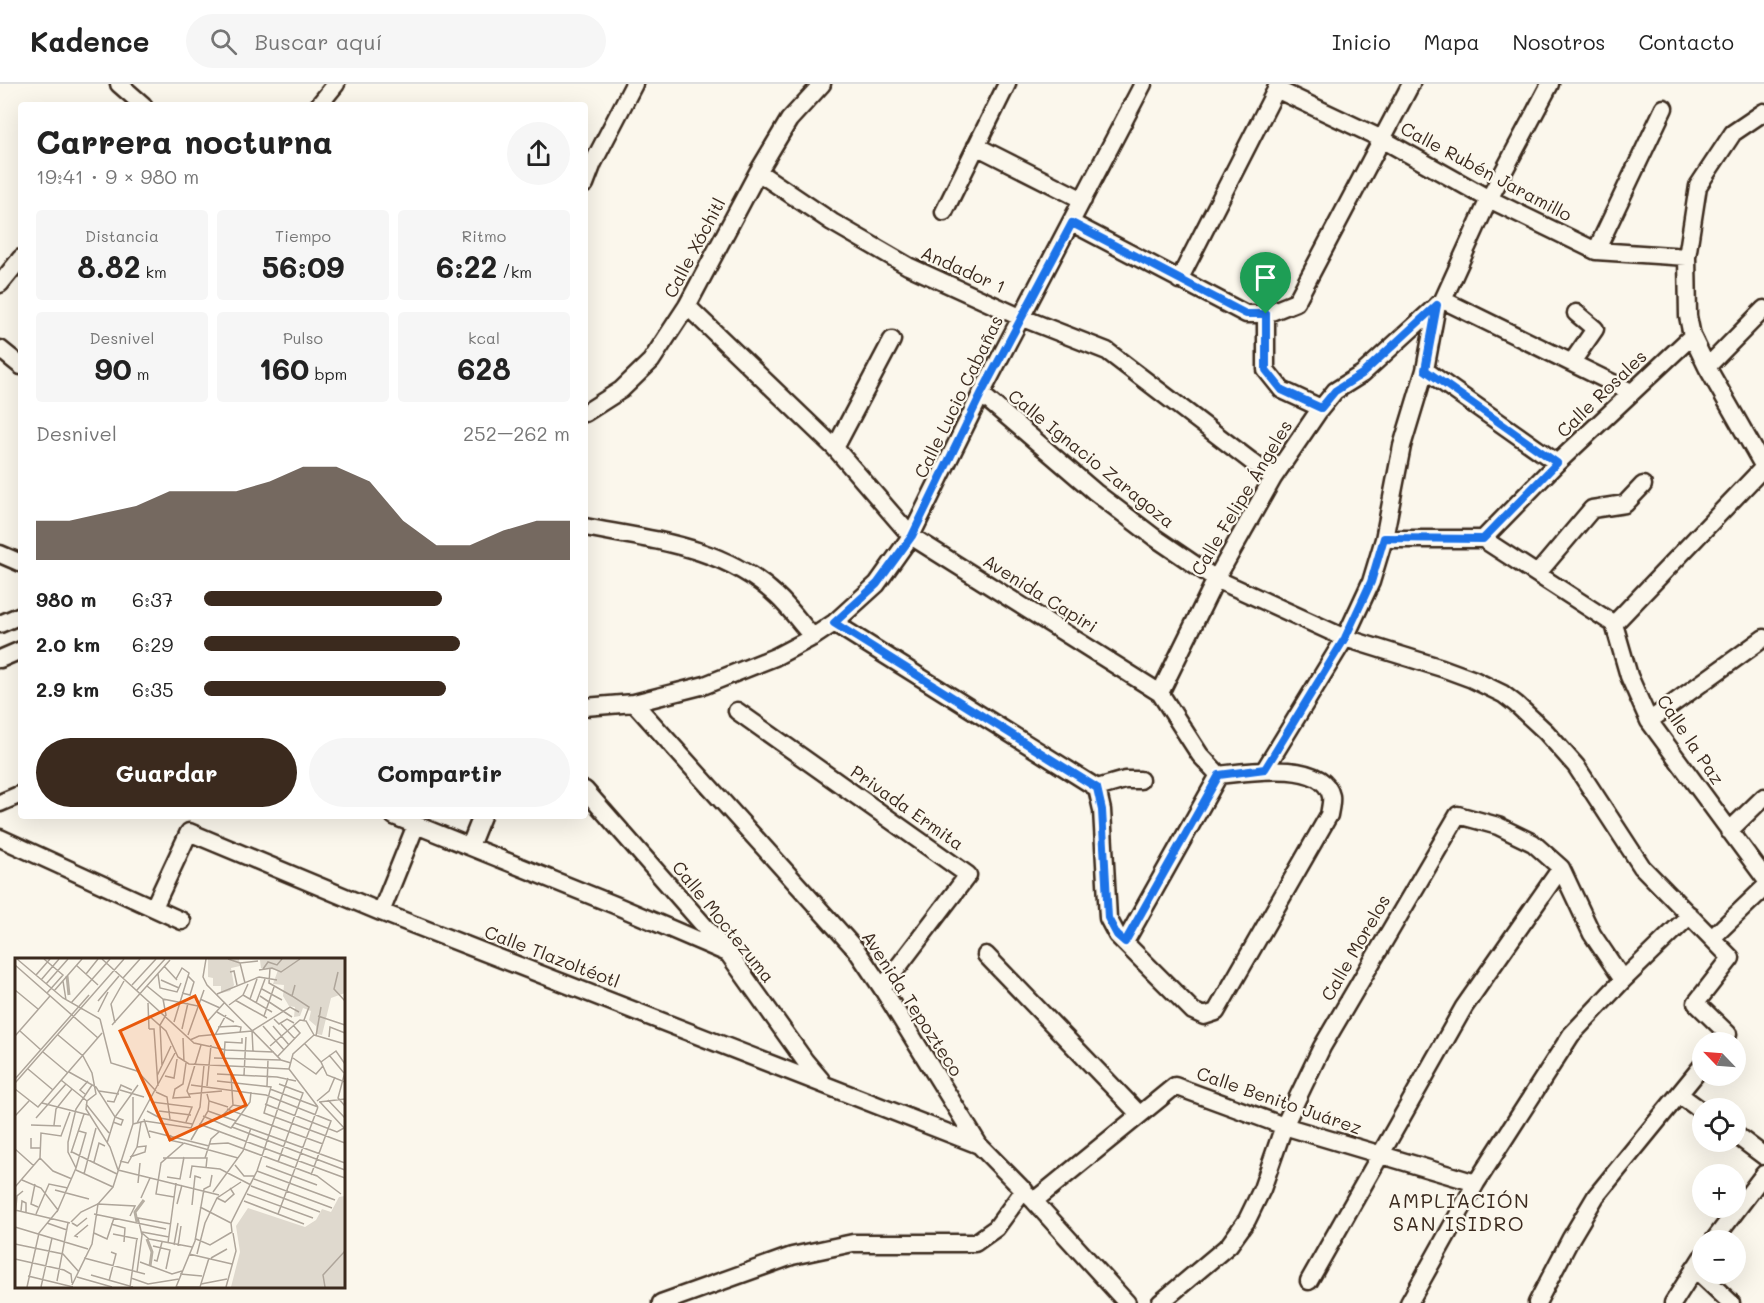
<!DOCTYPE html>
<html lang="es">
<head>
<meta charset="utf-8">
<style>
	:root { --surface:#fff; --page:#f6f6f6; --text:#222; --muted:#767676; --line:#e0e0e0; --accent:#3b2a1e }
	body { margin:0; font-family:Mali,sans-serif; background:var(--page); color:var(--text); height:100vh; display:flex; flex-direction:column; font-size:22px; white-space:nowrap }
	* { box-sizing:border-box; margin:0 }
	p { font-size:20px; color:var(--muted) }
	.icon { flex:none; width:33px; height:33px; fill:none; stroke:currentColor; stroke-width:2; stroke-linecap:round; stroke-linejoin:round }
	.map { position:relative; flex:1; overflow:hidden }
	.side { position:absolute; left:18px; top:18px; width:570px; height:717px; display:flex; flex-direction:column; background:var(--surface); border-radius:6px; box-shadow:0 6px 24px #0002 }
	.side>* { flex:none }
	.needle { width:39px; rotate:295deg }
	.controls { position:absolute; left:1692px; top:948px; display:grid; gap:12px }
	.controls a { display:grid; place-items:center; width:54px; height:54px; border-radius:50%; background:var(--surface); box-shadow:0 6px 24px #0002; font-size:30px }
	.pin { position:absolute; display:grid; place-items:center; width:51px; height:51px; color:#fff; margin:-62px -26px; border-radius:50% 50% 50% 0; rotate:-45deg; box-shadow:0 0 6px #0007 }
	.pin .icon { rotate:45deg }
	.round { display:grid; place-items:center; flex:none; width:63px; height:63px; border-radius:32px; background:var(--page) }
	.summary { display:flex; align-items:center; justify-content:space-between; height:102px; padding:0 18px }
	h1 { font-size:33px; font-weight:700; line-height:45px }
	.stats { display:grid; grid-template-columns:repeat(3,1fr); gap:9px; height:102px; padding:6px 18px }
	.stats div { display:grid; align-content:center; border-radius:6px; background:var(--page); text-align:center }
	.stats b { font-size:30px; font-weight:700 }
	.stats small { font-size:16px; font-weight:400 }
	.stats p { font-size:16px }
	.chart { height:168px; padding:12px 18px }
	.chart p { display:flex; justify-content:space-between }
	.chart svg { width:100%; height:108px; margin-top:6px; fill:var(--accent); opacity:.7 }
	.cta { display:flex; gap:12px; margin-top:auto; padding:12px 18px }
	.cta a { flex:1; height:69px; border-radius:36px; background:var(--accent); color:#fff; font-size:24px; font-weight:700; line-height:69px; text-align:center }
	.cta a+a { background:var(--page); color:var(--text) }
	ul { padding:0 18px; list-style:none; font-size:20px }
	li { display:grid; grid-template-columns:96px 72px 1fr; align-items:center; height:45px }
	li i { height:15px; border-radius:8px; background:var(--accent) }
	header { display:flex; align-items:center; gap:36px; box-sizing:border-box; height:84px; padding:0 30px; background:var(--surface); border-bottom:2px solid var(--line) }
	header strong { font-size:28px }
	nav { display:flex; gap:33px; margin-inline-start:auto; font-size:21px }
	.search { width:420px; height:54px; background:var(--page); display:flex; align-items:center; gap:15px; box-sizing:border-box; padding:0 21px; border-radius:33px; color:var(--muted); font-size:22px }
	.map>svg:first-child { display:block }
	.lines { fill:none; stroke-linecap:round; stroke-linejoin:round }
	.minor-casing { stroke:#3b2a1e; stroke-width:21 }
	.minor { stroke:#fbf7ec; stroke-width:16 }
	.route-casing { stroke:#fff; stroke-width:12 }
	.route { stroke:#1a73e8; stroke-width:8 }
	.labels { text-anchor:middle; stroke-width:4.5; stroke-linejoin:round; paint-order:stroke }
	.street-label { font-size:18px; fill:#3b2a1e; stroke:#fbf7ec }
	.neighbourhood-label { font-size:20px; letter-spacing:1.5px; fill:#3b2a1e; stroke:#fbf7ec }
	.inset-river { fill:none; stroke:#b6aea2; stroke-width:3 }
	.inset-road { fill:none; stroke:#aea59a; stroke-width:1.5 }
	.view { fill:#e8590c; fill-opacity:0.15; stroke:#e8590c; stroke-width:3 }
	.inset-edge { fill:none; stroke:#3b2a1e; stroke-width:3 }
</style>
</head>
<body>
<header>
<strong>Kadence</strong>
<div class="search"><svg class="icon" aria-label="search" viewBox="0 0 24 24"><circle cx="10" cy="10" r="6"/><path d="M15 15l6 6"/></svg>Buscar aquí</div>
<nav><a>Inicio</a><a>Mapa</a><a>Nosotros</a><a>Contacto</a></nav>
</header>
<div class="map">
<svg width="1764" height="1219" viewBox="0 0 1764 1219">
	<rect width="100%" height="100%" fill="#fbf7ec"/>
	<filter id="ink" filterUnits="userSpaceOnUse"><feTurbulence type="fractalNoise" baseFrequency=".0167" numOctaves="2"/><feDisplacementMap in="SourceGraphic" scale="12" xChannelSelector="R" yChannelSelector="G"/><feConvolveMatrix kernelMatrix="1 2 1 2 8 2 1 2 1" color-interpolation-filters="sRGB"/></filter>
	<g filter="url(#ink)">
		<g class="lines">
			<defs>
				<path id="minor" d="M119,0L143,21
					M1276,5L1382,55L1489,115L1596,167L1687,173
					M319,21L336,0
					M976,62L1083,116
					M758,88L832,138L908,182L1020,233L1107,267L1273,394
					M585,100L593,79L634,0
					M944,128L1007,0
					M1072,139L1246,230H1266L1296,218L1411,0
					M1596,167L1664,24
					M1179,196L1279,0
					M0,200L21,174
					M1443,216L1631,308
					M687,222L835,364L911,452L1160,609L1200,671L1219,691C1246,688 1323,675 1331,712C1332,717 1330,725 1329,731L1216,928L1204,932L1193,927L1117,851L1108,834L1102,726L1097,704L834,539
					M1266,230V286L1282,306L1321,324
					M0,265L21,282
					M1572,278L1595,245L1576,229
					M1707,283L1764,225
					M1425,286L1557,379
					M981,310L1095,408L1154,453L1216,495L1345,554L1442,584L1472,595L1503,610L1516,620L1546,648L1576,682L1642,783L1731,874L1696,919L1728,950L1721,958
					M585,329L621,306L651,277L687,222L758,88L789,36L822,0
					M835,364L892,256
					M585,443C652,456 724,462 777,512C790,524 801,540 813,553
					M1384,455H1483L1557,379L1692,252
					M1483,455L1614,540L1629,592L1649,637L1764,793
					M0,470L21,479
					M1537,490L1592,425L1625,420L1643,401
					M0,540L21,531
					M1614,540L1764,383L1707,283L1692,252L1688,232L1687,173L1698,102L1733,49L1764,28
					M0,575L21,566
					M1160,609L1216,495L1273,394L1318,328L1335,307L1362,290L1443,216L1489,115L1550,0
					M634,619L857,867L882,904L979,1061L1034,1117L1127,1219
					M585,623L634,619L705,601L775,573L813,553L834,539L877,500L911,452L981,310L1143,0
					M737,627L968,791L882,904
					M1649,637L1764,554
					M1265,685L1345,554L1371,498L1384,455L1402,362L1425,286L1437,221
					M1097,704L1125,696H1140
					M585,706L728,869L805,977L821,996
					M0,719L21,710
					M394,732L615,821L725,868
					M1729,747L1764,713
					M0,754L182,837
					M470,762L482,732
					M154,823L189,748L381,828L979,1061
					M381,828L416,741
					M1712,854L1764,804
					M1125,858L1219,691
					M986,871L1139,1030
					M1680,1011L1702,1027
					M1736,1051L1764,1072
					M1034,1117L1175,1002L1284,1042L1476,1099
					M1714,1156L1764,1090
					M1694,1184L1731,1219
					M1309,1197L1464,923L1561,784
					M661,1219L792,1172L853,1159H975L996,1144L1024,1106
					M1160,1219L1229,1161L1247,1136L1262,1105L1284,1042L1322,963L1458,731L1498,742L1533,759L1561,784L1592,850L1623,896
					M1409,1219L1476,1099L1571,951L1623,896L1690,831
					M1537,1219L1571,1154L1596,1112L1702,982
					M1673,1219L1702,1173"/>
			</defs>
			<!-- minor casing -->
			<use href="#minor" class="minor-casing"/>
			<!-- minor -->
			<use href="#minor" class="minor"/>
		</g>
	</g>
	<g class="lines" filter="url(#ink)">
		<defs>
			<path id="route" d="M1072,139L1246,230H1266V286L1282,306L1321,324L1335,307L1362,290L1437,221L1425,286L1557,379L1483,455L1384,454L1371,498L1345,554L1265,685L1219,691L1125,858L1117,851L1108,834L1102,726L1097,704L834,539L877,500L912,452L981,310Z"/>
		</defs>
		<!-- route casing -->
		<use href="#route" class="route-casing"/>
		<!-- route -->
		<use href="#route" class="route"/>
	</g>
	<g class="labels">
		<!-- street labels -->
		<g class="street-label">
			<text transform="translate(1486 88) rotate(28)" y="6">Calle Rubén Jaramillo</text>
			<text transform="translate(695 164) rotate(-62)" y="6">Calle Xóchitl</text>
			<text transform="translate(963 186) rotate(24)" y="6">Andador 1</text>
			<text transform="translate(1602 310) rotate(-44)" y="6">Calle Rosales</text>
			<text transform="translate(959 313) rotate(-64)" y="6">Calle Lucio Cabañas</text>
			<text transform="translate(1091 375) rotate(39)" y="6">Calle Ignacio Zaragoza</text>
			<text transform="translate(1242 414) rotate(-59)" y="6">Calle Felipe Ángeles</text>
			<text transform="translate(1040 510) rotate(32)" y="6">Avenida Capiri</text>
			<text transform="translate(1690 656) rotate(56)" y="6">Calle la Paz</text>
			<text transform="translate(907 724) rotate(35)" y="6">Privada Ermita</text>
			<text transform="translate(723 838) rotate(51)" y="6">Calle Moctezuma</text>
			<text transform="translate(1356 864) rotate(-60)" y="6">Calle Morelos</text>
			<text transform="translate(552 873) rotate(21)" y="6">Calle Tlazoltéotl</text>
			<text transform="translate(912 920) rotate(57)" y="6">Avenida Tepozteco</text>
			<text transform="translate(1279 1017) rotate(19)" y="6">Calle Benito Juárez</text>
		</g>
		<!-- neighbourhood labels -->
		<g class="neighbourhood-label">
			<text x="1459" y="1124">AMPLIACIÓN<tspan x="1459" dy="23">SAN ISIDRO</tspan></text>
		</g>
	</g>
	<!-- overview -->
	<g transform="translate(15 874)">
		<rect width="330" height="330" fill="#fbf7ec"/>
		<path d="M193,1H224L225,8L216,10L219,27L215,33L206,35V28H198V20L193,19ZM330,1V35L316,40L307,77L302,76L301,68L294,62L296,53L288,50L285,58L279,59L280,49L274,48L268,38L269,27L258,26L263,12L246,10L245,2Z" fill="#dfd9ce"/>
		<path d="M330,238V329H216L225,294L221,268L233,250L290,269L301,262L307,251L316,254L324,239Z" fill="#dfd9ce"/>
		<path class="inset-river" d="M52,18L54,37M122,264L120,254L129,242M132,281L137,294L135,308"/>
		<path class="inset-road" d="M2,1L48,40L85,61M29,1L48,17L32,35M87,1L179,85L211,92L259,94M191,1L188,19L192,27L266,102L276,105M213,1L225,5L243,3M225,5L230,25M0,7L83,80M61,7L83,27M149,8L162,22M255,10L254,25L277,38M248,11L253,4L262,7L267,1M244,12L257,10L266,14L285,1M215,14L219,13L222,27M323,14L319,31L330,43M71,16L83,1M143,16L145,30L162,34L166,25M21,17L35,1M244,19L262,22M108,20L125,1M26,22L44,1M146,22L164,30M48,23L51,42M31,26L53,1M117,27L141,1M280,27L277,38L294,49L289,62M132,28L148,41L183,48M247,31L267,42M0,32L23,51M122,32L150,1M39,33L67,1M167,35L175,37L179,24L173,18M202,36L244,19M228,37L257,54M245,38L277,59M185,41L205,50M235,41L242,21M220,42L252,60M83,43L104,18M56,45L95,1M133,45L134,71M241,45L250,21M214,47L228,37L233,26M83,54L93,34M202,54L219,64M133,57L151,73L163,99L174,106L274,111M249,58L259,29M303,58L330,67M85,61L96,105L122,113L141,133M259,61L264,66L272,61L279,65M159,64L174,15L167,10L161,21M192,64L210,44M100,65L96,46L109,23M266,66L280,81M97,67L155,2M248,68L269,92M258,68L274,87M203,69L221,68L226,69L225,75M134,71H139L143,128M167,71L173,45M5,73L26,92M237,73L238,93M43,77L68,98L77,115L81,136L72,143L71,151L95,189L103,212M173,77L189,32M200,77L211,57M299,77L330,86M0,78L35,38M301,78L306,49M314,79L315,69L330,75M168,80L169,104M175,82L184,78L237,73L275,49L284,54M290,86L306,104L312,117L330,124M255,88L285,62L291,63L299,77M28,94L53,115M314,97L329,115M263,98L285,75L278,67M199,100L266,102M209,100L210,84L227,85V80M278,100L301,116L308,108M306,104L321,93L330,106M171,105L168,126L160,131L158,140L175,139L172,133L186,87M147,108L145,67L151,57L148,41M13,111L38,132M274,111L303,149M274,111L278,96L299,77M54,114L81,129L100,159L108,162L106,167L98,164M330,114L323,140L330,148M202,116L262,119L281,123M216,117L218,147M229,117L231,79M142,118L156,88M150,118L159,120L162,101M0,121L74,37M46,122L72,143M202,123L256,129L249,155L330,185M0,125L109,1M176,127L251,137L316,163L296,217M192,128L196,87M252,128L253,102M0,131L23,149L87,75M255,131L303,149M105,132L129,139M84,133L104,136M141,134L152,139L155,161M70,136L65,132L73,123M174,136L207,133M192,136L194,143L213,149M313,142L330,160M92,143L99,144L106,127L117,132M302,143L314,133L320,119M137,144L177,149L171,164M304,144L330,141M305,144L330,171M27,145L74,157M71,146L94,175M250,146L322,174L329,170M212,151L308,186M132,153L145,160L177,166M144,153L176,157M193,153L221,163M0,158L14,143M188,158L216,170L235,144L236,134M207,158L218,147L231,149M21,160L51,126M129,161L135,180M122,165L160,95M220,165L330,205M118,166L130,163L176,170L185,149L189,107M184,166L330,220M16,167L46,168M39,167L41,151L57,131M217,169L330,212M134,173L194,188M156,177L154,182L168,185M16,180V190H25M176,182L193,153L194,143M92,185L100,159L123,127M195,186L213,185L302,218L326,236M122,189L126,164M0,191L19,208M57,194L102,216M56,195L69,156M115,199L130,194L131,188L122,189M25,200L26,175L46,178L55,154M25,200L38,213L57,221M148,200H192L191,210M190,200L196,181L205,173M105,203L113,205L122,189M79,204L84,185L90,188M263,204L288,135L264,126M220,207L229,218H239M251,208L302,227M61,210L53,194V184L61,151L77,127M61,212L98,229M103,212L204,237M242,213L320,242M69,216L81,170M152,219L165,221L169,199M175,220L177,208L205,211L236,227M239,221L317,250M7,222L26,230L43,252L24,275L12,329M123,225L125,205M20,226L16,246L23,249M236,228L305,254M0,229L25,200M40,232L74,241M198,234L228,193L236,170M232,236L298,260M159,239L141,236L146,205L169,185L223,200M126,240L135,220M202,240L210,244L219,236L215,230M229,243L289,266M162,246L167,227M177,247L180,218L186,220M185,249L216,265M0,252L55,265M6,253L7,243L11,245V255M42,254L61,210L71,175L64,173M21,256L34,226L53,230M79,256L151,271M263,256L303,149M0,259L2,238L8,233M56,264L66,254L83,246L98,229L118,166V139M32,265L52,272M57,265L62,268L72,260M96,266L110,270L109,284M0,269L73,291M127,274L154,279M79,275L92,281L99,260M127,275L134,281L177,289M98,276L123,281M63,279L60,278L73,267M181,281L195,287L217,274L216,265L242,213L273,120M153,285L161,225M0,286L48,296L64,314M159,287L163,265M138,288L155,292L151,311M163,288L166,268M174,296L217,306M182,296L190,265L202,240L226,224M69,300L130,316M196,300L212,291M0,301L49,312L56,316L57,325M139,302L142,303L147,284M125,304L157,316L167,313M122,314L127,277L123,260L156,266M165,316L187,318M76,317L118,329M13,318L58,329M62,319L97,329M116,320L133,326L164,321M42,323L53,265M94,323L101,296L96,294M186,326L212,321M57,327L77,286L83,246L120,248L115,258M26,329L37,280M115,329L122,280M161,329L180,283L189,231L195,228L197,217M161,329H186M185,329L194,300M211,329L221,293L218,275M310,329L308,317L330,293"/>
		<path class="view" d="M180,38L231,147L155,182L105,73Z"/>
		<rect width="330" height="330" class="inset-edge"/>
	</g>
</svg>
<div class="controls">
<a><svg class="needle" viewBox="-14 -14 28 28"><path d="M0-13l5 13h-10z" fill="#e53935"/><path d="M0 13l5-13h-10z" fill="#767676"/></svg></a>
<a><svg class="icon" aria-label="locate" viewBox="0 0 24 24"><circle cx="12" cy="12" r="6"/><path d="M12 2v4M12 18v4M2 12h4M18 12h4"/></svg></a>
<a>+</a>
<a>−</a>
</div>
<div class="pin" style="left:1266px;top:230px;background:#1e9e55"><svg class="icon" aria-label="arrive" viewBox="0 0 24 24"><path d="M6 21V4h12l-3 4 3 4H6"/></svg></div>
<section class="side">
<div class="summary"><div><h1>Carrera nocturna</h1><p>19:41 · 9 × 980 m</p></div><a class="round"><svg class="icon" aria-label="share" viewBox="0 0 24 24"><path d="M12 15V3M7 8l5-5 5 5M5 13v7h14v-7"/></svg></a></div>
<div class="stats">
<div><p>Distancia</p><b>8.82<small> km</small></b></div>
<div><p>Tiempo</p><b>56:09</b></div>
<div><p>Ritmo</p><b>6:22<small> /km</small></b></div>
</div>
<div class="stats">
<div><p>Desnivel</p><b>90<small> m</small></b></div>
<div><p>Pulso</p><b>160<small> bpm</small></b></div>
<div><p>kcal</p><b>628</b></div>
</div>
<div class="chart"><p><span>Desnivel</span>252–262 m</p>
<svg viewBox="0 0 160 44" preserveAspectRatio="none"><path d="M0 44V28L10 28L20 25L30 22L40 16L50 16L60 16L70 12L80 6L90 6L100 12L110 28L120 38L130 38L140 32L150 28L160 28V44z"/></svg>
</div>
<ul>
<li><b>980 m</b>6:37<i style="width:65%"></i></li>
<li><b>2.0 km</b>6:29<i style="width:70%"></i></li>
<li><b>2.9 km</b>6:35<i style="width:66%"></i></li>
</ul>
<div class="cta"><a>Guardar</a><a>Compartir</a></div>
</section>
</div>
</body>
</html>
